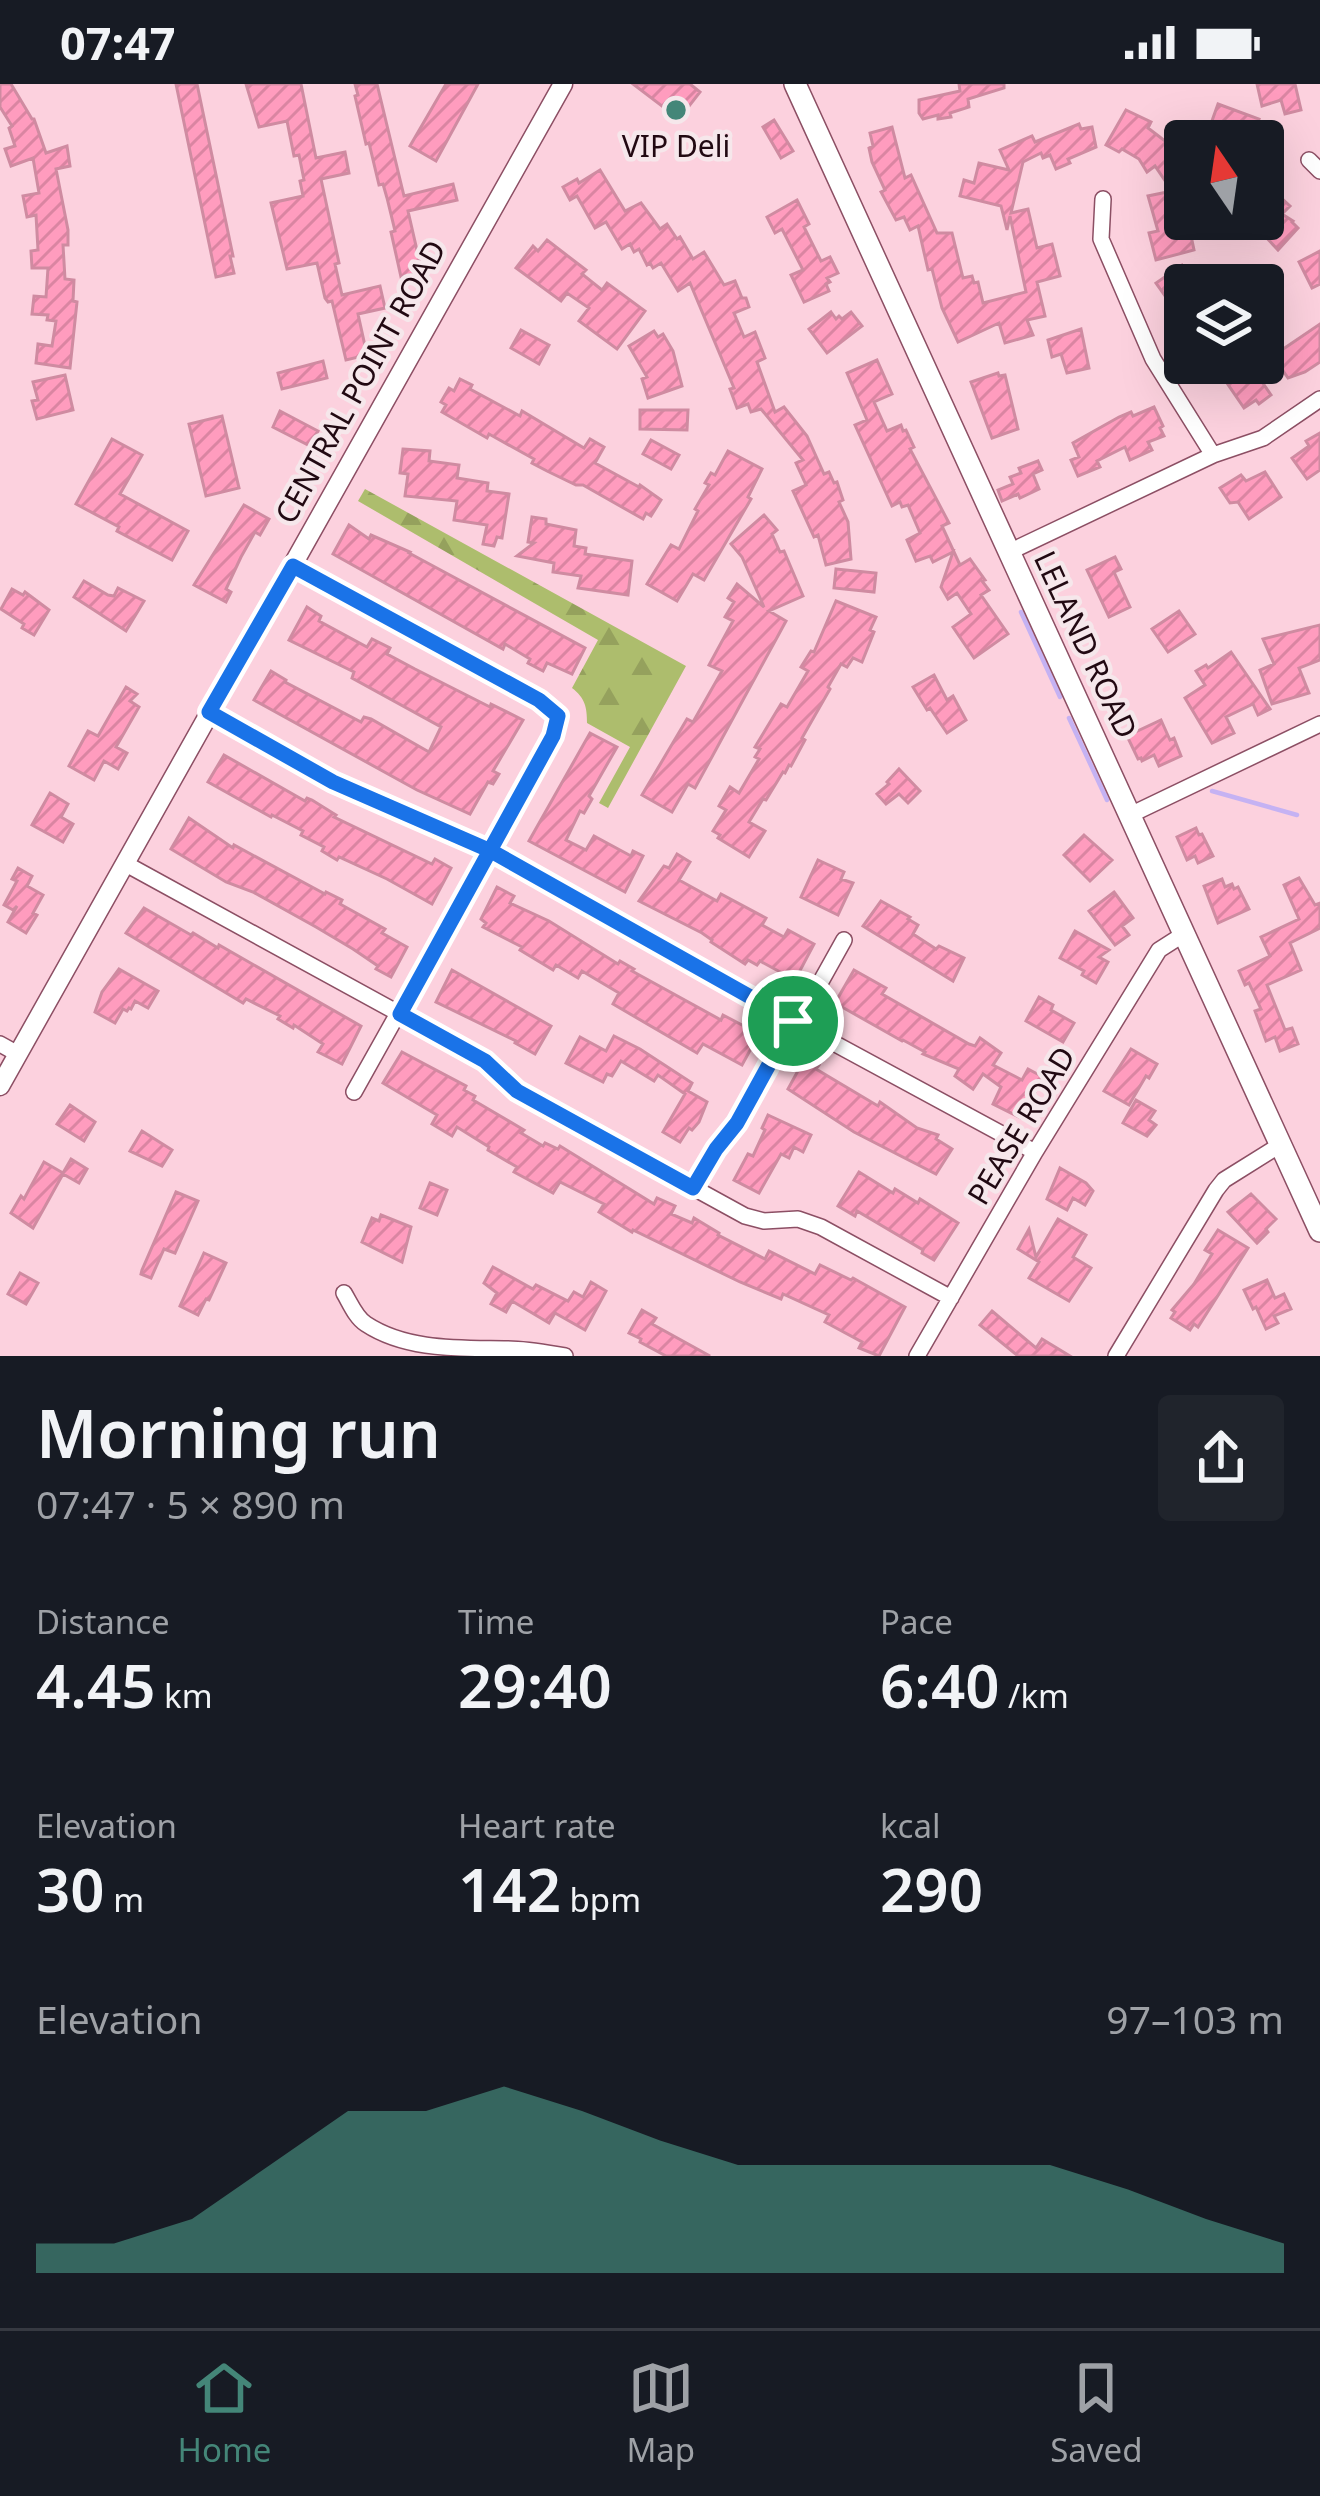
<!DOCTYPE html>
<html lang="en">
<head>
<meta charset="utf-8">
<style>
	:root { --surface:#171b24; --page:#20242c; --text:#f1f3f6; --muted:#9ea1a6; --line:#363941; --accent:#448678 }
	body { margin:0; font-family:"Noto Sans",sans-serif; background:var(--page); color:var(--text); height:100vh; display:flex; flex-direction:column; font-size:45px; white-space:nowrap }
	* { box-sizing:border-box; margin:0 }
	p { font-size:39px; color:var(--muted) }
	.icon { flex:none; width:66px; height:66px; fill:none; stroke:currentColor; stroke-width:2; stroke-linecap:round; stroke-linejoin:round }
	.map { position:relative; height:1272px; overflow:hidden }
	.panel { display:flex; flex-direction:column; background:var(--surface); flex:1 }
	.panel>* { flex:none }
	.needle { width:78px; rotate:347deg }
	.controls { position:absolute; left:1164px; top:36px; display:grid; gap:24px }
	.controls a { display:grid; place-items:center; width:120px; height:120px; border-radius:12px; background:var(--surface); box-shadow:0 12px 48px #0002; font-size:60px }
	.pin { position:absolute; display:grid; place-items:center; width:102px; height:102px; color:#fff; margin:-51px; border:6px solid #fff; border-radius:50%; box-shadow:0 3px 12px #0007 }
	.round { display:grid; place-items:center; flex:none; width:126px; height:126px; border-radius:12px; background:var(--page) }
	.summary { display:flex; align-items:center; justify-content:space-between; height:204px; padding:0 36px }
	h1 { font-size:66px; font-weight:600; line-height:90px }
	.figures { display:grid; grid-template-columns:repeat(3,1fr); gap:18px; height:204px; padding:12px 36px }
	.figures div { display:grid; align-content:center }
	.figures b { font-size:60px; font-weight:600 }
	.figures small { font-size:33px; font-weight:400 }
	.figures p { font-size:33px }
	.chart { height:336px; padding:24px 36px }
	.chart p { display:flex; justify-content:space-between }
	.chart svg { width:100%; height:216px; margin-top:12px; fill:var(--accent); opacity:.7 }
	.status { display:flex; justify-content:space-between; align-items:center; height:84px; padding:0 60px; background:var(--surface); direction:ltr }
	.status svg { height:33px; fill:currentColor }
	.tabs { display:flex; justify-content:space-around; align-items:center; height:168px; border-top:3px solid var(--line); background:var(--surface); font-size:33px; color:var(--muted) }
	.tabs a { display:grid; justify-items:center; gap:6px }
	.tabs .active { color:var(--accent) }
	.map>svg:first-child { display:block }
	.forest { fill:url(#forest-firs) }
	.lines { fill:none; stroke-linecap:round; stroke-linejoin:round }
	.stream { stroke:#c5b2f3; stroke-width:4.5 }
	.building { fill:url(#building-hatch); stroke:#cf8ba1; stroke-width:3 }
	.minor-casing { stroke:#8c4f64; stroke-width:18 }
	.tertiary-casing { stroke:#8c4f64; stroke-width:21 }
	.secondary-casing { stroke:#8c4f64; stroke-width:24 }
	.minor { stroke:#fff; stroke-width:15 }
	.tertiary { stroke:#fff; stroke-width:18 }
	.secondary { stroke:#fff; stroke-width:21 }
	.route-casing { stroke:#fff; stroke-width:24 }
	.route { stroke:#1a73e8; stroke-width:15 }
	.poi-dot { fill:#448678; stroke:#f6e7eb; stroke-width:4.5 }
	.labels { text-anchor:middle; stroke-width:9; stroke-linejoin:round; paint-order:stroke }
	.poi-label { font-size:30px; fill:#210912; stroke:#f6e7eb }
	.street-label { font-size:30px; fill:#210912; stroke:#f6e7eb }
</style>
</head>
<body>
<div class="status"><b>07:47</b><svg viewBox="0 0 49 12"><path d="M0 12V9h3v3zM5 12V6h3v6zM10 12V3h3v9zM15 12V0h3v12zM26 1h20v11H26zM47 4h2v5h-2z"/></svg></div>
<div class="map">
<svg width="1320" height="1272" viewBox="0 0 1320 1272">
	<defs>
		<pattern id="forest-firs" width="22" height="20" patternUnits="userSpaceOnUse" patternTransform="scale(3)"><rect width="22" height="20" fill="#adbd6d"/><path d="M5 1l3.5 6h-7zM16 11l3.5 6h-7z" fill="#95a15d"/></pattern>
		<pattern id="building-hatch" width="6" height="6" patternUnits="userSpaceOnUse" patternTransform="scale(3)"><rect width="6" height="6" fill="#ff9cbe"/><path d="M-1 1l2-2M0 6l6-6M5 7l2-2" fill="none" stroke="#da85a2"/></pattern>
	</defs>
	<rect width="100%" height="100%" fill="#fcd1de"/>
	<!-- forest -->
	<path class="forest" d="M365,405L686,582L608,724L599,719L630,663L587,639C587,623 585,614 572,604L598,556L358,417Z"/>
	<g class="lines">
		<!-- stream -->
		<path class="stream" d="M1021,528L1060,613
			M1069,634L1107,716
			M1212,707L1297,731"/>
	</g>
	<!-- building -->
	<path class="building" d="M0,0H11L32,35H34L46,69L67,62L70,82L56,85L68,146V161H63L65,195L74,196L73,217L77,218L70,284L36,279L38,260L52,262L56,237L47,236L48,231L32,230L34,212L46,213L48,184H32L31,167L38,166L36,131L27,133L23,112L39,109L33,74L11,82L5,65L15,62L9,44L12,42L0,23Z
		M176,0H197L233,172H230L234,189L216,193Z
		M246,0H301L316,74L345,68L349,89L321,95L339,179L335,180L342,211L380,202L385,224L358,230L367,271L346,276L332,217L328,218L325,214L317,179L287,185L271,119L303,112L300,97L304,96L299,71L294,72L287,37L259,43Z
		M355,0H377L404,112L453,100L457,116L408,127L422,188L401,193L391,148L395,147L387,114L383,100L379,101L369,59L366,60L355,12L358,11Z
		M446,0H478L436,77L410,62Z
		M633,0H690L700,8L679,35Z
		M959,0H1004V4L968,15L969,23L950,29L951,33L938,35V31L923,35L919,29V16L960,7Z
		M1257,0H1295L1301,26L1285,30L1281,16L1262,22Z
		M1218,20L1259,35L1253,49L1247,47L1243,57H1232L1208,48Z
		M1126,26L1151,38L1148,44L1165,57L1169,55L1185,79V148L1190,147L1194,166L1156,176L1149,149L1158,147L1148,112L1172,107L1155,82L1147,88L1139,75L1122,65L1119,68L1106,61Z
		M774,36L793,67L781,74L763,43Z
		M1079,40L1081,45L1092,43L1096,63L1068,75L1070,79L1056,85L1050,71L1043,74L1041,69L1023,78L1011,129L1028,125L1037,164L1052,160L1060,192L1037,198L1045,232L1027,236L1033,251L1005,259L999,239L958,258L942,224L932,185L928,186L918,142L910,146L904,133L896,136L881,108L885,106L872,78L869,64L873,62L870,49L892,43L905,94L911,91L937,149H952L963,194L972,192L974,199L978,198L983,219L1026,208L1010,132L1007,146L1001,122L960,112L964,96L974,99L979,79L1009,86L1000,66L1032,52L1035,58Z
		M600,86L625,127L641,119L660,145L667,140L677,155L680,153L693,175L704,168L724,201L735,197L742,214H746L749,223L734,229L744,253L755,248L765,274L757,278L775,328L784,323L807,352L824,390L829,388L834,399L837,398L843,416L839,418L848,438L851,475L826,481L818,451L814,453L793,407L806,401L796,379L803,376L761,325L751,328L748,320L737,324L730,305L734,304L690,199L678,207L661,179L653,184L650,179L647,181L639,165L634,168L630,160L622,165L606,138L595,144L577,112L570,116L563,103L577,95L579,99Z
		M1277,110L1290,122L1282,130L1293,137L1292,138L1298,144L1278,166L1249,135H1263V125Z
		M797,116L809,140L804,143L821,177L830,173L838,189L827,194L830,198L826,200L829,207L804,218L791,191L803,186L782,145L775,149L767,133Z
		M547,156L586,186L582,190L602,206L607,199L645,227L617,265L579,237L589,224L567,209L561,217L516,184L533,162L538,167Z
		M1320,167V200L1312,204L1299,178Z
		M1182,181L1192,196L1185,201V240L1156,199Z
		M831,228L836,235L839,232L842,235L851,228L862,242L827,269L809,245Z
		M1320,240V278L1305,288L1288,294L1273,272Z
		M1081,245L1089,284L1067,289L1061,270L1052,273L1048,256Z
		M521,246L549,261L539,280L511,264Z
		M654,247L658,253L663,250L673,267L682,302L648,314L642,295L647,293L629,262Z
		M877,276L892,310L874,318L887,347L901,341L903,347L906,346L914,363L910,365L949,439L942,442L960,481L970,475L985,496L982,497L989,506L981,511L1008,550L974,574L953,543L971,530L957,509L948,515L941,503L953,468L933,478L930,472L916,477L907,456L920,449L908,421L902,423L900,418L892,422L855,341L867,336L847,289Z
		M323,277L327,294L282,305L278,289Z
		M1229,279H1249L1271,311L1259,320L1256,316L1244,324L1227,299L1238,291Z
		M998,289L999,292L1005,291L1018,345L992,354L971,298Z
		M65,291L73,326L37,335L32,317L38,316L33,298Z
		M460,295L472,301L470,305L520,332L522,327L584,364L590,355L604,363L595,379L639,403L640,401L661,416L651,432L646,429L643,435L583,401H576L547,387L532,379L534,375L489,350L487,354L442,328L446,321L441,318L449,304L454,307Z
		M1154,323L1163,342L1160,344L1164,352L1148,358L1152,366L1130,376L1125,363L1097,377L1100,383L1078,392L1071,376L1079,373L1073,359L1119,333L1131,328L1133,332Z
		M640,326H688L687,346L640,345Z
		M280,327L318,347L310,362L273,343Z
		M222,332L239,404L206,412L189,340Z
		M1320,349V386L1307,395L1292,374L1309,362L1306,357Z
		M112,355L142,371L120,410L188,447L172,476L117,447L119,443L76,420Z
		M651,356L679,371L671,385L643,370Z
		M403,365L430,367L429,377L459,381L457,394L488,399L487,407L509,410L502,454L497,453L494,462L483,460L487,441L454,436L457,417L405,412L408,390L400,389Z
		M728,367L762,385L748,413L751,415L704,496L693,490L677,517L647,500L671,461L679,465L698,427L695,425L709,401L705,399L711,389L715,391Z
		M1038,377L1042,386L1033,390L1039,405L1020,414L1018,410L1002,417L998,406L1013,400L1010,393L1021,389L1019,384Z
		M1265,388L1281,413L1249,435L1238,418L1230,419L1220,404L1241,391L1246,397Z
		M244,421L269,435L260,451L255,448L241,473L226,505L231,508L226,518L194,501Z
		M764,431L777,446L772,450L780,468L784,467L803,512L769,527L786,537L695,704L688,700L672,728L642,711L687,635L693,638L722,587L709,581L733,537L725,533L734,518L728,514L737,500L764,523L742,473L731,460Z
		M532,433L546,435V440L576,446L574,462L586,464L585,470L632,477L628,511L578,504L581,492L553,488L554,479L517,472L534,459L528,458Z
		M349,441L369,455L371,451L410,468L409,469L585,564L572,590L547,579L543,587L528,579L530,575L505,560L503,565L333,470Z
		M1115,473L1121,485L1114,488L1130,523L1109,533L1087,486Z
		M836,485L876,489L874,508L834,504Z
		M84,497L108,511L114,512L118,504L144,517L126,547L74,513Z
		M12,505L23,511L25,508L49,526L34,551L22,544L24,540L1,525Z
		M836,517L876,533L870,546L874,548L862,578L853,574L847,583L841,580L828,603L830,605L802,654L805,656L791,682L789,681L785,689L783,688L766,716L763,715L749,738L765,747L749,773L718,754L720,751L713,747L726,726L719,722L730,703L739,709L759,675L755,673L760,665L755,663L781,620L787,623L808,587L801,583L811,567L814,568Z
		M307,523L321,532L319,537L367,563L372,555L390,564L387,570L415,585L490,623L491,620L523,636L493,687L499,690L493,700L488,698L470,730L417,706L254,616L271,587L286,596L285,598L361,638L364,633L371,635L429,668L441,643L352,594L354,588L289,556Z
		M1179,527L1195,550L1168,568L1152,545Z
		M1320,541V576L1299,584L1309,609L1272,620L1260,586L1274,580L1263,555Z
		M1231,568L1270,625L1258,631L1253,620L1226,633L1234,649L1212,659L1185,614L1205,601L1196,587L1206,581L1208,584Z
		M934,591L947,616L953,612L966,636L947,649L930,624L927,626L913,603Z
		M126,603L137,610L130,617L139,623L116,663L127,669L118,685L104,677L94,696L69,682L88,647L98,652Z
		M1161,636L1170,656L1174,654L1181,672L1159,682L1154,671L1142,677L1141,674L1138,675L1127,652Z
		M590,649L617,663L589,712L592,715L584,729L580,727L566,756L586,766L594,752L631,772L633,767L643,772L625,808L529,757Z
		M224,671L305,717L307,714L312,716L336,731L334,733L432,780L435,775L451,784L432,820L387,795L339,773L337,776L322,767L324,763L301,751L303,747L272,731L271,733L208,698Z
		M899,685L920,707L908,719L899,710L886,720L877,710L889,700L887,698Z
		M50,709L68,720L61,733L73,740L63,758L32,741Z
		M189,734L233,764L234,761L325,810L326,808L342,816L340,820L385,845L382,849L407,863L391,893L376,885L378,882L353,865L316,843L253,808L226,798L171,765Z
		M1196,744L1199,751L1202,750L1213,772L1198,779L1195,772L1187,776L1177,753Z
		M1084,751L1112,776L1090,797L1064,771Z
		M677,770L690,778L679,796L717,817L721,810L766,834L762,841L784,853L788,846L814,860L795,896L760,877L757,881L748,876L745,880L711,858L712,856L702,849L639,817L664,782L669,784Z
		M818,776L844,788L841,795L853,799L838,831L801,813Z
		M18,784L32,792L27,802L43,811L33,829L37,831L26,849L8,838L17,822L13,826L4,821L17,797L12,795Z
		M1299,794L1315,821L1320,819V844L1290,859L1301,886L1267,901L1285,946L1292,944L1298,960L1280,967L1275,953L1266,957L1255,927L1261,925L1249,899L1245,901L1239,887L1270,872L1261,853L1299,835L1284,801Z
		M1222,795L1225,803L1232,800L1234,805L1238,803L1249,825L1218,839L1204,802Z
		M497,803L514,812L510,819L549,837L618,880L620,877L634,885L632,887L721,936L723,931L759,950L742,981L703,960L697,969L613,920L619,909L582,887L578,894L556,881L553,886L520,866L522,863L483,843L486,839L481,835Z
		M1114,808L1133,834L1122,842L1129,851L1115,861L1089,827Z
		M881,817L910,833L908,835L918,841L913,850L936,865L939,862L964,874L953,897L863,842Z
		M144,824L191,851L193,849L218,864L219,861L361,942L342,980L318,968L323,960L294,941L293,944L278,935L280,932L246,915L243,919L126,849Z
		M1075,847L1109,866L1099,873L1108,878L1096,899L1082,891L1084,887L1060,874Z
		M119,885L158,907L148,924L135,917L131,925L129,924L127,927L123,925L115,939L95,928L102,908Z
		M452,886L551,942L535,970L515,959L516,957L436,918Z
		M854,886L886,904L882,910L969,960L975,962L980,954L1001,969L993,981L1022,996L1028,985L1043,993L1021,1034L993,1020L1001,1003L983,990L973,1005L955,992L959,985L923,970L925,968L903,956L902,957L835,919Z
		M1039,913L1053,921L1051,926L1074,939L1063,958L1026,937Z
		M614,952L640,965L692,999L688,1007L707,1018L699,1038L692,1046L689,1044L680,1058L663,1048L685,1010L658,991L654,997L621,977L612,992L607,990L603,998L566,979L580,953L606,967Z
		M1131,965L1157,980L1149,994L1146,992L1129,1021L1104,1007Z
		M402,968L466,1002L464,1006L475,1012L473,1016L524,1046L521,1049L543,1062L545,1059L558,1065L560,1062L654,1120L657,1114L675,1122L671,1130L692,1139L694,1134L719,1149L718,1151L765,1175L769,1167L815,1190L820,1181L851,1196L853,1194L905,1223L879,1272L859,1264L862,1258L825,1238L829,1231L783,1210L781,1215L740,1198L633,1146L632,1148L599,1128L604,1120L560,1098L553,1109L514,1088L517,1083L488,1066L489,1063L457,1043L452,1052L432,1040L437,1031L383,999Z
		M805,974L819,981L816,985L878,1022L880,1018L917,1044L938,1051L936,1055L952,1065L936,1090L854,1048L788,1005Z
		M1136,1016L1155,1027L1149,1036L1156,1041L1147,1052L1123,1039Z
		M70,1021L95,1038L84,1057L57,1040Z
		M768,1031L811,1051L803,1068L794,1063L789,1074L781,1070L759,1109L734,1096L748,1070L753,1072L765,1046L762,1044Z
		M142,1047L172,1066L162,1082L130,1067Z
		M71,1075L87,1085L79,1099L63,1090L33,1144L11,1129L21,1112L24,1115L44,1078L63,1089Z
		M1060,1084L1086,1099L1093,1107L1085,1121L1073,1114L1067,1126L1047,1115Z
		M859,1088L893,1109L895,1105L918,1119L920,1115L958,1139L934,1176L922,1169L923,1166L857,1127L855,1132L838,1122Z
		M430,1099L447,1106L437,1131L420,1124Z
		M176,1108L198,1117L175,1169L164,1165L151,1194L141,1190L142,1186Z
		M1251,1110L1276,1135L1266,1145L1268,1148L1257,1159L1228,1128Z
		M381,1131L411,1143L402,1178L362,1158L372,1134L379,1137Z
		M1058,1135L1086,1151L1073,1173L1091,1184L1069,1217L1029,1194L1039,1178L1018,1165L1029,1145L1036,1173Z
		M1218,1146L1248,1164L1198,1243L1194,1240L1190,1246L1171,1234L1175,1228L1172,1226L1194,1200L1212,1170L1205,1166Z
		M204,1169L226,1179L209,1216L206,1215L198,1231L180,1222Z
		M493,1183L533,1205L536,1201L568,1217L574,1208L583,1213L591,1198L606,1207L585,1246L555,1229L549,1239L512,1217L506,1228L491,1220L497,1209L484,1199Z
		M20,1189L38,1199L26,1220L8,1210Z
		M1267,1196L1275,1214L1284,1210L1291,1225L1274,1232L1278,1239L1266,1245L1256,1223L1253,1225L1244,1206Z
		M642,1226L656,1234L652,1240L710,1272H666L640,1258L641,1255L629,1249Z
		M992,1227L1036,1264L1042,1255L1070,1272H1018L980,1241Z"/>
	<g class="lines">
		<defs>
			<path id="minor" d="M1309,76L1320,87
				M1103,115L1101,155L1153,275L1213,371
				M1009,468L1213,371L1263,354L1320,315
				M293,482L539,616L558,632L553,652L354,1008
				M209,629L333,698L491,767L793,937L1035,1068
				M1130,731L1320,640
				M126,780L471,969L485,977L517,1007L745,1132L764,1137L798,1135L821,1143L951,1214
				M0,960L18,970
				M693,1104L716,1065L737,1039L793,937L810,917L844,856
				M344,1209C350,1219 356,1234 366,1240C407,1267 461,1264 507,1265C527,1265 547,1269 565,1272
				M917,1272L1035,1068L1159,866L1184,850
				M1116,1272L1216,1106L1224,1096L1280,1061"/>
			<path id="tertiary" d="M0,1002L563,0"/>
			<path id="secondary" d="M795,0L1320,1147"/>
		</defs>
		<!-- minor casing -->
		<use href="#minor" class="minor-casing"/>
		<!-- tertiary casing -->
		<use href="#tertiary" class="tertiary-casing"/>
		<!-- secondary casing -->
		<use href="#secondary" class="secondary-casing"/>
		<!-- minor -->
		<use href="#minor" class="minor"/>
		<!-- tertiary -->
		<use href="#tertiary" class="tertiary"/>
		<!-- secondary -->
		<use href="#secondary" class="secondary"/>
	</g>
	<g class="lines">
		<defs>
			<path id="route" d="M793,937L491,767L333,698L209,628L293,482L539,616L558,632L553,652L400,930L485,977L517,1007L693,1104L716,1065L737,1039L793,937"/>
		</defs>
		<!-- route casing -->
		<use href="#route" class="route-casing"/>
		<!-- route -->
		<use href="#route" class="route"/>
	</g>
	<!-- markers -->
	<circle class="poi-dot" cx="676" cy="26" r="12"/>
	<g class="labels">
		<!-- poi labels -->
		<g class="poi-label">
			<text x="676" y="73">VIP Deli</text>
		</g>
		<!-- street labels -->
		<g class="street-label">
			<text transform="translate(361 298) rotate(-61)" y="10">CENTRAL POINT ROAD</text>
			<text transform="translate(1085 561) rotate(65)" y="10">LELAND ROAD</text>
			<text transform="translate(1022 1042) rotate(-59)" y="10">PEASE ROAD</text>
		</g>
	</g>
</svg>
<div class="controls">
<a><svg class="needle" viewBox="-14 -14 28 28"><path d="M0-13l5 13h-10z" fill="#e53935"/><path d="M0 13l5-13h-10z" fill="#9ea1a6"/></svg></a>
<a><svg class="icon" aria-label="layers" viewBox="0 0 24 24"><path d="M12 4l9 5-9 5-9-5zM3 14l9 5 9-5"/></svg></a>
</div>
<div class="pin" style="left:793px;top:937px;background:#1e9e55"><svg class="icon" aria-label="arrive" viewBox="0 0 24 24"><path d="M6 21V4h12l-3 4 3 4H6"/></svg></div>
</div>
<section class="panel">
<div class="summary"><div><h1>Morning run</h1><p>07:47 · 5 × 890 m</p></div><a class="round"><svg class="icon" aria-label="share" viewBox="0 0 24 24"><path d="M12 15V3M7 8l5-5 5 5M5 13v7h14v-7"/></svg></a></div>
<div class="figures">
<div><p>Distance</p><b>4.45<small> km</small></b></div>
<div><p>Time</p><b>29:40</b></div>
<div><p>Pace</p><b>6:40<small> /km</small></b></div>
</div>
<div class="figures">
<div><p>Elevation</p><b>30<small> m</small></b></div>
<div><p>Heart rate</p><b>142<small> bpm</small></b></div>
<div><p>kcal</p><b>290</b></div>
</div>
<div class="chart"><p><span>Elevation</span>97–103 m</p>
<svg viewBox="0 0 160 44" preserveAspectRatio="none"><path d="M0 44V38L10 38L20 33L30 22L40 11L50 11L60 6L70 11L80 17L90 22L100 22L110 22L120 22L130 22L140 27L150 33L160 38V44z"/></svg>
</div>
</section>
<nav class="tabs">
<a class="active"><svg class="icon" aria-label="home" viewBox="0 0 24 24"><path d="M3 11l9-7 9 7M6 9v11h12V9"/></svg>Home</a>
<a><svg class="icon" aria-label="map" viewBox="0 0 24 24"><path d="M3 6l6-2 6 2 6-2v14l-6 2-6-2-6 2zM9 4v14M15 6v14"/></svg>Map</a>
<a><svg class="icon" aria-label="saved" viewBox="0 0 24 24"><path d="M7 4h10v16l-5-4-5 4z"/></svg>Saved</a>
</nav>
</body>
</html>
